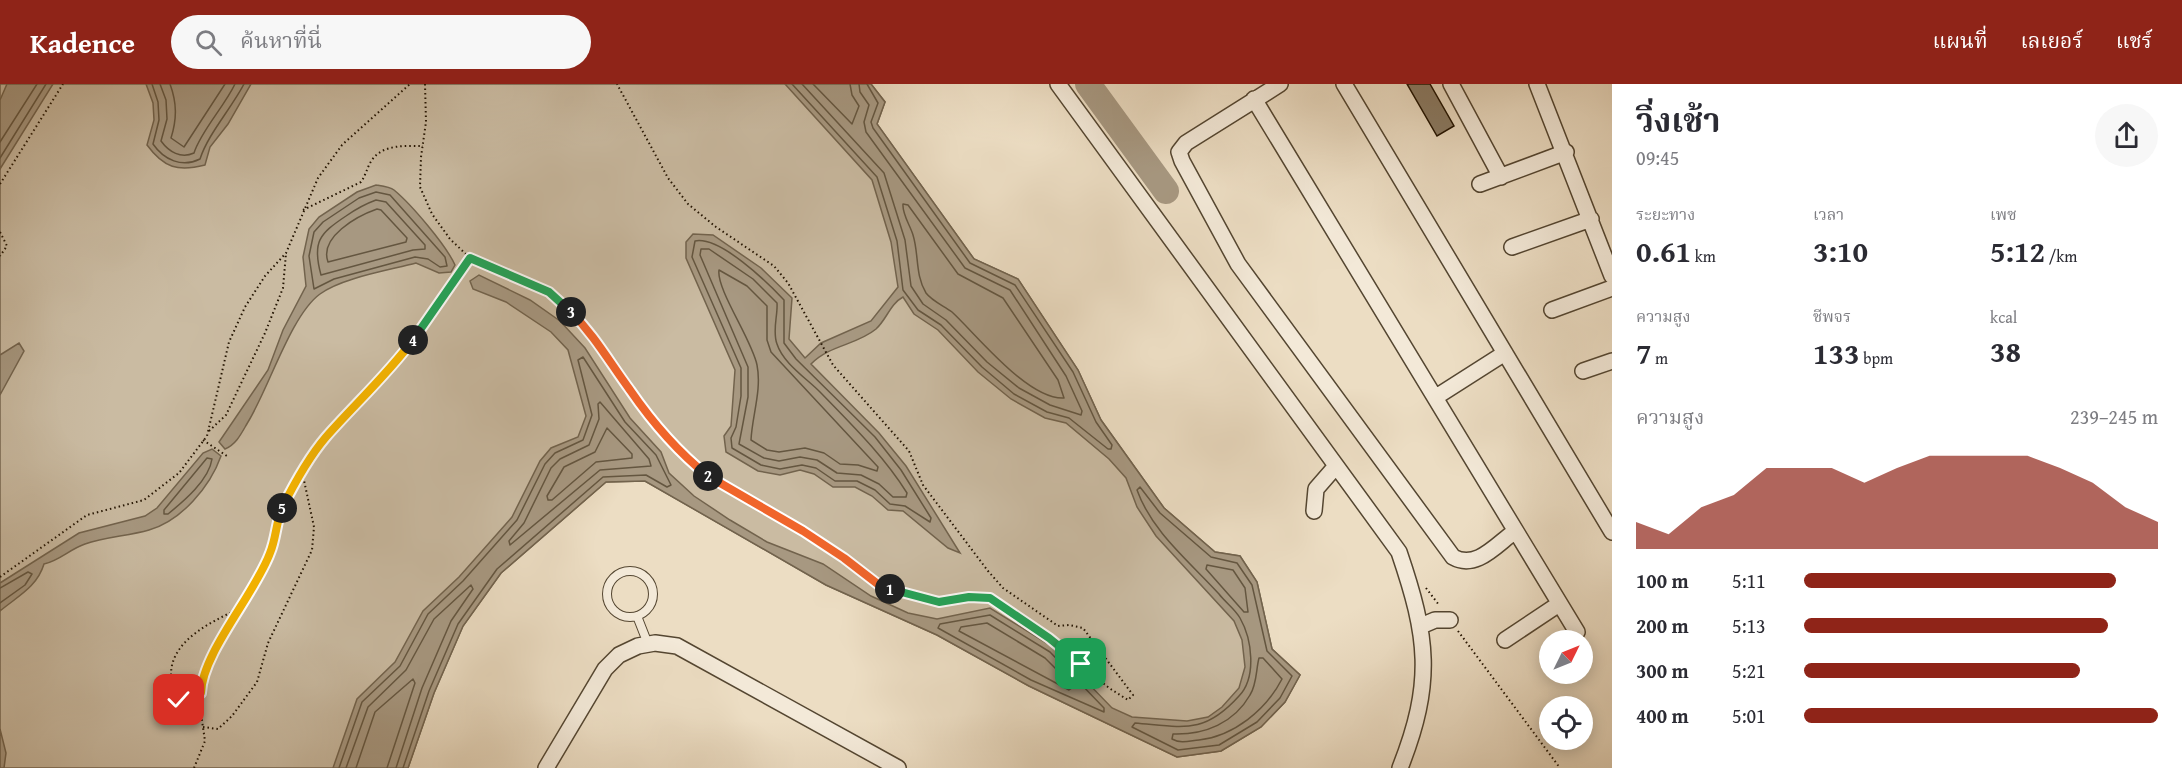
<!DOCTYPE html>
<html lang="th">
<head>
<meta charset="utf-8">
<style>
	:root { --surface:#fff; --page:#f7f7f7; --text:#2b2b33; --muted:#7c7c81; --accent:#8f2418 }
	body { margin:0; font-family:"Gentium Book Plus","Noto Serif Thai",serif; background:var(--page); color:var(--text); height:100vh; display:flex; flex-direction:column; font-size:22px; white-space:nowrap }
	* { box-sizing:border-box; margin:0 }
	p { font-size:20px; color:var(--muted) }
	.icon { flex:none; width:33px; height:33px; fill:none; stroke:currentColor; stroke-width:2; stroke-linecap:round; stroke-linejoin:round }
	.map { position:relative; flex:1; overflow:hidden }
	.panel { display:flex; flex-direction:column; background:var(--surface); width:570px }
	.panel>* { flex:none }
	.needle { width:39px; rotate:47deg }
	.tools { position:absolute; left:1539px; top:546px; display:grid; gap:12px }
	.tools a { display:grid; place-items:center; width:54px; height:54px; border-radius:50%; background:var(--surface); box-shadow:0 3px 15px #0003; font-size:30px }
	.pin { position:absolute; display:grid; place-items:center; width:51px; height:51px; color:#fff; margin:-26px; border-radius:12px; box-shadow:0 3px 9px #0006 }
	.km { position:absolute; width:30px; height:30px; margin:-15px; border-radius:50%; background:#222; color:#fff; font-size:16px; line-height:30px; text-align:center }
	.round { display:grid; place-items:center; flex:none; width:63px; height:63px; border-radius:32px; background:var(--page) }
	.headline { display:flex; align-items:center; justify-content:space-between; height:102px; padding:0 24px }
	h1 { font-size:33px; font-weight:700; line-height:45px }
	.metrics { display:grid; grid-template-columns:repeat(3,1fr); gap:9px; height:102px; padding:6px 24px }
	.metrics div { display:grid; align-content:center }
	.metrics b { font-size:30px; font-weight:700 }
	.metrics small { font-size:16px; font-weight:400 }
	.metrics p { font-size:16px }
	.chart { height:168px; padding:12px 24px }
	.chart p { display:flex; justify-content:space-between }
	.chart svg { width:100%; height:108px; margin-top:6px; fill:var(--accent); opacity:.7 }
	ul { padding:0 24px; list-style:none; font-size:20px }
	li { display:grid; grid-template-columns:96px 72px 1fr; align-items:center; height:45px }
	li i { height:15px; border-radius:8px; background:var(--accent) }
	header { display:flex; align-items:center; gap:36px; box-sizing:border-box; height:84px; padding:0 30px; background:var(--accent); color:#fff }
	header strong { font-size:28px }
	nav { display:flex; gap:33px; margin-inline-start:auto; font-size:21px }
	.search { width:420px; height:54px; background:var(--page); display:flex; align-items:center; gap:15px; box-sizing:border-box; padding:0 21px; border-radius:33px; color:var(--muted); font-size:22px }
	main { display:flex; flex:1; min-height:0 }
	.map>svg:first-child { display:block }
	.green { fill:#cabba2; stroke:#766751; stroke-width:1.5 }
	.water { fill:#a79881; stroke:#72634d; stroke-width:1.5 }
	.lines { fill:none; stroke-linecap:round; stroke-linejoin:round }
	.shore { stroke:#645640; stroke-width:1.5 }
	.river { stroke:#a79881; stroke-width:26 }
	.building { fill:#8b7c65; stroke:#221300; stroke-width:1.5 }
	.lane-casing { stroke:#544631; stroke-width:10 }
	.street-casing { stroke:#544631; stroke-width:18 }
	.path { stroke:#221300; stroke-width:2; stroke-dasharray:1.5 3; stroke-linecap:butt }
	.lane { stroke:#f3e9d8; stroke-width:8 }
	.street { stroke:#f3e9d8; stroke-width:15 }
	.split-1-casing { stroke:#fff; stroke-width:12 }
	.split-2-casing { stroke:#fff; stroke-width:12 }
	.split-3-casing { stroke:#fff; stroke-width:12 }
	.split-4-casing { stroke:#fff; stroke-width:12 }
	.split-5-casing { stroke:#fff; stroke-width:12 }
	.split-6-casing { stroke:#fff; stroke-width:12 }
	.split-1 { stroke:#22a559; stroke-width:8 }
	.split-2 { stroke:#f0652b; stroke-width:8 }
	.split-3 { stroke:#f0652b; stroke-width:8 }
	.split-4 { stroke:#22a559; stroke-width:8 }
	.split-5 { stroke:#f5b400; stroke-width:8 }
	.split-6 { stroke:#f5b400; stroke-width:8 }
</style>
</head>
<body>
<header>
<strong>Kadence</strong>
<div class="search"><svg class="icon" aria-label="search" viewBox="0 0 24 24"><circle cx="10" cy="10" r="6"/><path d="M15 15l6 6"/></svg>ค้นหาที่นี่</div>
<nav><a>แผนที่</a><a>เลเยอร์</a><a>แชร์</a></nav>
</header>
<main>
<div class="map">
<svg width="1612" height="684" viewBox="0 0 1612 684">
	<rect width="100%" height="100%" fill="#ecddc3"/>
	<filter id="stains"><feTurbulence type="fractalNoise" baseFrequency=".00333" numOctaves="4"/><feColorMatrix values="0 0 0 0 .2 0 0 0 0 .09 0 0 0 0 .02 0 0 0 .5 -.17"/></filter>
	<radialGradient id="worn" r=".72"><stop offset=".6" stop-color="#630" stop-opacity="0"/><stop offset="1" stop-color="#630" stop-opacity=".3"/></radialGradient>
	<!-- green -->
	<path class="green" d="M0,0H871L885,18L877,40L974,175L1018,195L1078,286L1101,336L1164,424L1215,468L1240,472L1257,498L1272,565L1300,591L1285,618L1261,643L1221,667L1177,673L1029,602L937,551L826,501L645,397L606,398L501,489L463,542L434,609L408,684H0Z"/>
	<!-- water -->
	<path class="water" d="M7,0H53L0,85V16Z
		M146,0H251L228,40L210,63L205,81C178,88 164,84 147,61L154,36L153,19Z
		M785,0H871L885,18L877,40L974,175L1018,195L1078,286L1101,336L1164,424L1215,468L1240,472L1257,498L1272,565L1300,591L1285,618L1261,643L1221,667L1177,673L1029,602L937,551L826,501L645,397L606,398L501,489L463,542L434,609L408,684H333L357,615L395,578L423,527L459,493L512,433L540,377L551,364L578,353L586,332L568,266L551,248L506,218L473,205L470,197L479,191L530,216L560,237L585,264L630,334L661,368L669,389L694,412L730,436L767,458L823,480L871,512L908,529L937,535L990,524L1053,563L1112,624L1132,633L1187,637L1208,633L1222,623L1239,604L1245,583L1242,556L1234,537L1156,452L1137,423L1126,394L1109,375L1066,339L1045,334L1011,315L978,288L938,246L914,230L903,213C890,220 887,235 876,245C857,261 829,261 811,280L879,349L906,382L960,469L948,464L903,427L888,426L872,412L855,403H833L814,390L800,386L780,391L758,387L726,368L724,352L731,342L735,286L686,174V158L693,150L713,151L761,184L792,214L789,255L805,274L821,259L871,237L898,203L891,158L872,96Z
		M376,101C382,102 390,103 394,106C411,120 446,161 455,181L451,188L439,189L416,179C390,186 341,194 320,210C291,231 269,304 248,338C242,348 237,360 225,365L219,358L268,286L283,246L306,202L303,173L309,145L319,133L357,108Z
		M19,259L24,267L0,311V271Z
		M212,365L221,372C210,403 181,437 149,446C128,452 105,453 85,460C70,465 59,477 44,480C37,503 18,512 0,527V499L79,449L145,432L157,424L203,369Z
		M0,645L6,669L4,684H0Z"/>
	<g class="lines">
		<!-- shore -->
		<path class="shore" d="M152,0L158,18L159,36L153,60C164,76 182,84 200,75C208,50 231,25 244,0
			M160,0L166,16L167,35L161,57C169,68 181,75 194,69C201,47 224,23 235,0
			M170,0C177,19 177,35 171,54L184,63L225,0
			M792,0L877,93L897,157L903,206L918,226L941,241L982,283L1014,310L1047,328L1069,334L1108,365H1111L1112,361L1096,338L1073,288L1015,201L970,179L873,44L871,38L878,19L867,0
			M802,0L884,89L905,156L911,202L923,220L946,236L987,278L1019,304L1050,321L1081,331L1082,327L1066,292L1010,206L965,184L866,48L864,38L869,21L860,8L859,0
			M813,0L852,40L859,22L852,11L850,0
			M0,58L37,0
			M0,74L46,0
			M376,108L390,111L445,173L447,182L440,183L428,175L415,173L334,195L314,205L309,172L314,148L323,138L359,114Z
			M376,116L386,118L425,161V165L413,166L321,191C312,158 319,150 346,132C356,125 365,120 376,116Z
			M903,120L908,121L958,190L1003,214L1058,296L1064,314C1028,316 977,251 952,228C944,222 932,217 926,209C915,191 919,170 913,151C910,141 902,130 903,120Z
			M377,125L381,126L407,154L406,158L328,178C319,153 357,132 377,125Z
			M695,157C720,152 767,198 784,216V259L796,275L875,353L901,386L931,434L930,438L905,422L890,420L875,406L857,397H835L816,384L802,381L780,385L761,381L732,364L731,354L736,343L741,312V284L692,173Z
			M701,165H709L753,195L777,219C778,231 772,247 777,260C783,279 806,294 820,308C851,340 883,371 907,409L906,413H893L879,400L861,391L837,389L817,376L800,373L779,377L764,374L739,360L748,313V283L700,171Z
			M719,186L747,202L767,222V256L771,268L878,383L877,387L858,381L840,380L824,369L805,364L779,368L767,366L751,356C752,332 762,306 757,281C752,256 716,205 719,186Z
			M600,318L649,375L651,382L600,386L510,461L509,457L524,439L551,384L560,375L589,361L599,335L598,320Z
			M607,344L632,370V374L596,378L552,416H548L547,412L564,383L595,368Z
			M207,374L212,375C209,396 184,417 168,430H164V426Z
			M1140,403L1160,429L1211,473L1237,479L1252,501L1267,567L1292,592L1280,614L1257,638L1219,661L1178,666L1132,643L1135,639C1183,643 1204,651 1239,612C1257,593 1252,555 1240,534C1235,525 1225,518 1219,510C1190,478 1152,448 1137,406Z
			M1207,481L1233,486L1245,504L1248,528H1244L1206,485Z
			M0,504L28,488L32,490L25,501L0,519
			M990,531L1050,568L1104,624V628L1031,596L938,544L940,540Z
			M987,539L1045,574L1072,601V604L1069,606L959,547L961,543Z
			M1259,574H1263L1282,595C1266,626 1234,652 1199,656C1189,657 1181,660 1172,655L1173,650C1205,651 1234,639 1250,611C1257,600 1256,585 1259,574Z
			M339,684L362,618L400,582L428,530L463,497L517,436L545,380L555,369L583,356L592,331L578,276L583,273L625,338L656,371L671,401L667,403L646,391L603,393L497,485L458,540L429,607L403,684
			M346,684L368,623L406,586L434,535L471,501L473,505L451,537L422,604L396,684
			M356,684L375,628L413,595L415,599L387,684"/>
		<!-- river -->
		<path class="river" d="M1088,0L1166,107"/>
	</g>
	<!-- building -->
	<path class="building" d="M1407,0H1430L1454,42L1437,52Z"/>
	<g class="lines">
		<defs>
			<path id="lane" d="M607 510a23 23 0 1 1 46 0a23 23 0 1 1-46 0Z
				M637,532L648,560"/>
			<path id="street" d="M1058,0L1399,468C1428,553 1434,598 1400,684
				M1280,0L1186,59L1179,68L1182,77L1238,180L1453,473C1476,486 1496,461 1514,448
				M1344,0L1612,448
				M1451,0L1501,93
				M1537,0L1612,192
				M1254,15L1577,548
				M1480,100L1566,68
				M1512,163L1591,135
				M1552,226L1612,204
				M1583,287L1612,277
				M1436,313L1505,269
				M1314,427L1316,405L1336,382
				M1421,542L1435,536H1450
				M1505,556L1559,520
				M546,684L605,585L619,571L638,562L655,559L677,562L898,684"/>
		</defs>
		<!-- lane casing -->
		<use href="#lane" class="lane-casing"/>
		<!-- street casing -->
		<use href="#street" class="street-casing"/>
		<!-- path -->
		<path class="path" d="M425,0L426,38L421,73L420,103L432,130L450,155L470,174L549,208L580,237L598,257L630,307L681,370L713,396L745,412L844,474L879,501L911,512L939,517L969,513L990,514L1049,554L1109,604L1128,616L1133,611L1083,544L1069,541L1058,542L1003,504L988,487L923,401L909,367L833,281L788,199L774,182L716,143L688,120L668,94L617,0
			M0,100L63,0
			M303,126L361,98C366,91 367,83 372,76C383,60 405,62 423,62
			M0,148L7,162L0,172
			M209,347L226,331L265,249L283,204L286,169
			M203,356L227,372
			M0,493L87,431L144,416L179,389L207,352L229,258L245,223L265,192L286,169L318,94L342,61L410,0
			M1426,504L1439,521
			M1458,547L1560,684
			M200,610L179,617C151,567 203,541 241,524
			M203,643L218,645L232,632L257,598L268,559L312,466L314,443L302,387
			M194,684L205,657L201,630L202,599L215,569L246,517L271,468L281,427L296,395L325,354L407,265L470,175"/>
		<!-- lane -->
		<use href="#lane" class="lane"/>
		<!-- street -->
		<use href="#street" class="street"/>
	</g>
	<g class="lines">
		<defs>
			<path id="split-1" d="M890,505L939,518L969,513L990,514L1049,554L1081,580"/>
			<path id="split-2" d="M708,392L803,447L844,474L879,501L890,505"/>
			<path id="split-3" d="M571,228C595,252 610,279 630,306C652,338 678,368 708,392"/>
			<path id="split-4" d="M413,256L470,174L549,208L571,228"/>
			<path id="split-5" d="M282,424C294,400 308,374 326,353C355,320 387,291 413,256"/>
			<path id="split-6" d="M179,616L201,609C202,569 255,510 270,469C276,455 276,439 282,424"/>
		</defs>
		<!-- split-1 casing -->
		<use href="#split-1" class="split-1-casing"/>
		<!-- split-2 casing -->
		<use href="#split-2" class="split-2-casing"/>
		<!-- split-3 casing -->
		<use href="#split-3" class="split-3-casing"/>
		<!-- split-4 casing -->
		<use href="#split-4" class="split-4-casing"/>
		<!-- split-5 casing -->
		<use href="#split-5" class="split-5-casing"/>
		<!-- split-6 casing -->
		<use href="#split-6" class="split-6-casing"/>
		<!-- split-1 -->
		<use href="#split-1" class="split-1"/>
		<!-- split-2 -->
		<use href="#split-2" class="split-2"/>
		<!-- split-3 -->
		<use href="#split-3" class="split-3"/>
		<!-- split-4 -->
		<use href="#split-4" class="split-4"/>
		<!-- split-5 -->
		<use href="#split-5" class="split-5"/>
		<!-- split-6 -->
		<use href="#split-6" class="split-6"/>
	</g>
	<rect width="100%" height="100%" filter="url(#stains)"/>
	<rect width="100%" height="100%" fill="url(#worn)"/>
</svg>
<div class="tools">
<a><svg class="needle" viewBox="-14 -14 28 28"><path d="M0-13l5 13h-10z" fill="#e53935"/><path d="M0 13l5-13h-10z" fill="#7c7c81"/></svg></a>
<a><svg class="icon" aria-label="locate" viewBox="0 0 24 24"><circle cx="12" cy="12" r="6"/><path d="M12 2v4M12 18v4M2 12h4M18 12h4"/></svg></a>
</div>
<div class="pin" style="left:1081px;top:580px;background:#1e9e55"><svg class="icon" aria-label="arrive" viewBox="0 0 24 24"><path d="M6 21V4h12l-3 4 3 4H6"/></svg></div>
<div class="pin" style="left:179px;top:616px;background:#d93025"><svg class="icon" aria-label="check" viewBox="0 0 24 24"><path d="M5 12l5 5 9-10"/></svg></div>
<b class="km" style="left:890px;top:505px">1</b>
<b class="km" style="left:708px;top:392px">2</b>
<b class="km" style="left:571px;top:228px">3</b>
<b class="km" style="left:413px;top:256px">4</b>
<b class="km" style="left:282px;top:424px">5</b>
</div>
<section class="panel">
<div class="headline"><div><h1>วิ่งเช้า</h1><p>09:45</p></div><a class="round"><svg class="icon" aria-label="share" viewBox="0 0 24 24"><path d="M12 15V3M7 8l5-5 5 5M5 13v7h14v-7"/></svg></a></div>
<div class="metrics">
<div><p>ระยะทาง</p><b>0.61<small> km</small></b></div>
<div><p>เวลา</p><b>3:10</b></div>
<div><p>เพซ</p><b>5:12<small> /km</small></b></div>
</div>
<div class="metrics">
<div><p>ความสูง</p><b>7<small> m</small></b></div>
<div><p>ชีพจร</p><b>133<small> bpm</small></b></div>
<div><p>kcal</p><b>38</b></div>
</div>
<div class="chart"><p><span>ความสูง</span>239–245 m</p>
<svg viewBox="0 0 160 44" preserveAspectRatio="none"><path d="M0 44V33L10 38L20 27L30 22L40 11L50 11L60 11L70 17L80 11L90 6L100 6L110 6L120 6L130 11L140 17L150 27L160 33V44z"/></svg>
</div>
<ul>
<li><b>100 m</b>5:11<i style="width:88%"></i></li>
<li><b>200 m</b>5:13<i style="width:86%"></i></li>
<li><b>300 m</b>5:21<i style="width:78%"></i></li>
<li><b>400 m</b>5:01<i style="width:100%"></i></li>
</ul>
</section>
</main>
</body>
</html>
